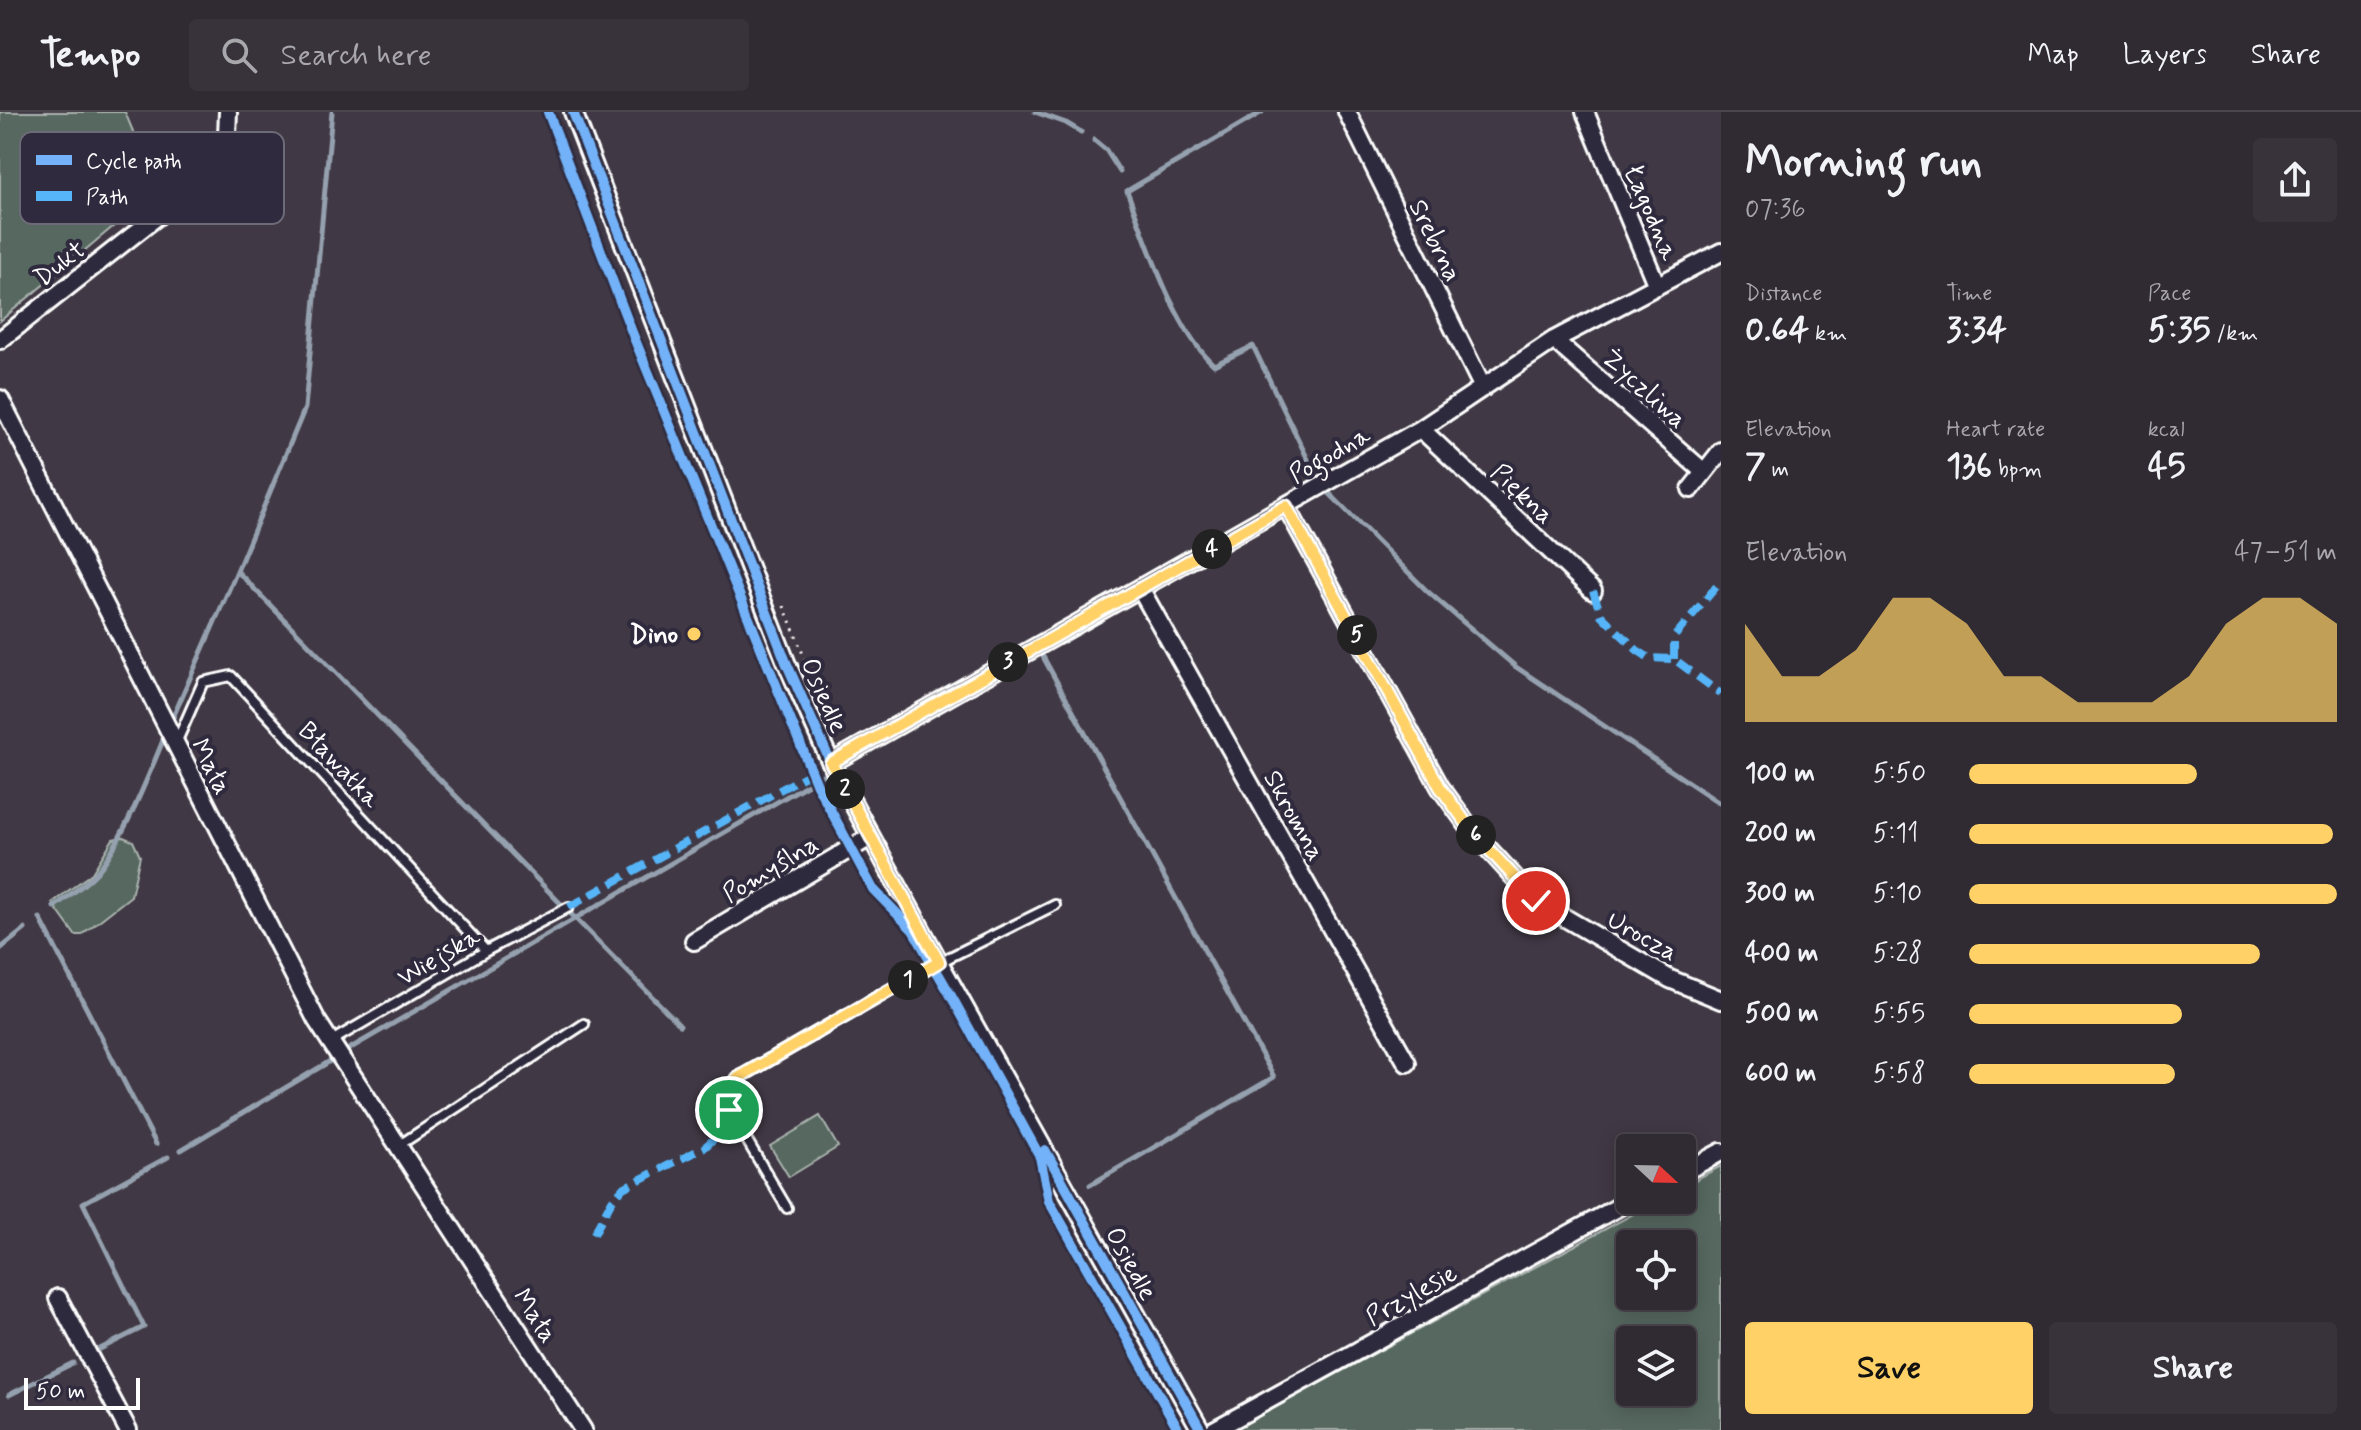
<!DOCTYPE html>
<html lang="en">
<head>
<meta charset="utf-8">
<style>
	:root { --surface:#302a33; --page:#38323b; --text:#f1f3f6; --muted:#a8a7ac; --line:#4b464e; --accent:#ffd166 }
	body { margin:0; font-family:Mynerve,sans-serif; background:var(--page); color:var(--text); height:100vh; display:flex; flex-direction:column; font-size:30px; white-space:nowrap }
	* { box-sizing:border-box; margin:0 }
	p { font-size:26px; color:var(--muted) }
	.icon { flex:none; width:44px; height:44px; fill:none; stroke:currentColor; stroke-width:2; stroke-linecap:round; stroke-linejoin:round }
	.map { position:relative; flex:1; overflow:hidden }
	.sheet { display:flex; flex-direction:column; background:var(--surface); width:640px }
	.sheet>* { flex:none }
	.needle { width:52px; rotate:112deg }
	.fabs { position:absolute; left:1616px; top:1022px; display:grid; gap:16px }
	.fabs a { display:grid; place-items:center; width:80px; height:80px; border-radius:8px; background:var(--surface); box-shadow:0 4px 20px #0003,0 0 0 2px var(--line); font-size:40px }
	.scale { position:absolute; left:24px; bottom:20px; width:116px; box-sizing:border-box; padding-left:8px; border:4px solid #fff; border-top:0; font-size:22px; line-height:28px; white-space:nowrap; color:#fff; -webkit-text-stroke:6px #2f2a3d; paint-order:stroke }
	.pin { position:absolute; display:grid; place-items:center; width:68px; height:68px; color:#fff; margin:-34px; border:4px solid #fff; border-radius:50%; box-shadow:0 2px 8px #0007 }
	.km { position:absolute; width:40px; height:40px; margin:-20px; border-radius:50%; background:#222; color:#fff; font-size:22px; line-height:40px; text-align:center }
	.round { display:grid; place-items:center; flex:none; width:84px; height:84px; border-radius:8px; background:var(--page) }
	.headline { display:flex; align-items:center; justify-content:space-between; height:136px; padding:0 24px }
	h1 { font-size:44px; font-weight:700; line-height:60px }
	.figures { display:grid; grid-template-columns:repeat(3,1fr); gap:12px; height:136px; padding:8px 24px }
	.figures div { display:grid; align-content:center }
	.figures b { font-size:34px; font-weight:700 }
	.figures small { font-size:22px; font-weight:400 }
	.figures p { font-size:22px }
	.chart { height:224px; padding:16px 24px }
	.chart p { display:flex; justify-content:space-between }
	.chart svg { width:100%; height:144px; margin-top:8px; fill:var(--accent); opacity:.7 }
	.action { display:flex; gap:16px; margin-top:auto; padding:16px 24px }
	.action a { flex:1; height:92px; border-radius:8px; background:var(--accent); color:#111; font-size:32px; font-weight:700; line-height:92px; text-align:center }
	.action a+a { background:var(--page); color:var(--text) }
	ul { padding:0 24px; list-style:none; font-size:26px }
	li { display:grid; grid-template-columns:128px 96px 1fr; align-items:center; height:60px }
	li i { height:20px; border-radius:10px; background:var(--accent) }
	header { display:flex; align-items:center; gap:48px; box-sizing:border-box; height:112px; padding:0 40px; background:var(--surface); border-bottom:2px solid var(--line) }
	header strong { font-size:38px }
	nav { display:flex; gap:44px; margin-inline-start:auto; font-size:28px }
	.search { width:560px; height:72px; background:var(--page); display:flex; align-items:center; gap:20px; box-sizing:border-box; padding:0 28px; border-radius:8px; color:var(--muted); font-size:30px }
	main { display:flex; flex:1; min-height:0 }
	.map>svg:first-child { display:block }
	.green { fill:#576860; stroke:#abb4b0; stroke-width:2; fill-rule:evenodd }
	.lines { fill:none; stroke-linecap:round; stroke-linejoin:round }
	.stream { stroke:#95a1af; stroke-width:5 }
	.lane-casing { stroke:#fff; stroke-width:14 }
	.street-casing { stroke:#fff; stroke-width:22 }
	.path { stroke:#fff; stroke-width:3; stroke-dasharray:2 6; stroke-linecap:butt }
	.lane { stroke:#2f2a3d; stroke-width:8 }
	.street { stroke:#2f2a3d; stroke-width:16 }
	.quiet { stroke:#56b5f8; stroke-width:8; stroke-dasharray:16 8; stroke-linecap:butt }
	.cycleway-casing { stroke:#2f2a3d; stroke-width:15 }
	.cycleway { stroke:#73b2f8; stroke-width:10 }
	.route-casing { stroke:#fff; stroke-width:16 }
	.route { stroke:#ffd166; stroke-width:10 }
	.poi-dot { fill:#ffd166; stroke:#2f2a3d; stroke-width:3 }
	.labels { text-anchor:middle; stroke-width:8; stroke-linejoin:round; paint-order:stroke }
	.street-label { font-size:26px; fill:#fff; stroke:#2f2a3d }
	.poi-label { font-size:26px; font-weight:bold; fill:#fff; stroke:#2f2a3d; text-anchor:end }
	.key { fill:#2f2a3d; stroke:#6d6a77; stroke-width:2 }
	.key-label { font-size:22px; fill:#fff }
</style>
</head>
<body>
<header>
<strong>Tempo</strong>
<div class="search"><svg class="icon" aria-label="search" viewBox="0 0 24 24"><circle cx="10" cy="10" r="6"/><path d="M15 15l6 6"/></svg>Search here</div>
<nav><a>Map</a><a>Layers</a><a>Share</a></nav>
</header>
<main>
<div class="map">
<svg width="1721" height="1318" viewBox="0 0 1721 1318">
	<rect width="100%" height="100%" fill="#403844"/>
	<filter id="ink" filterUnits="userSpaceOnUse"><feTurbulence type="fractalNoise" baseFrequency=".0125" numOctaves="2"/><feDisplacementMap in="SourceGraphic" scale="16" xChannelSelector="R" yChannelSelector="G"/><feConvolveMatrix kernelMatrix="1 2 1 2 8 2 1 2 1" color-interpolation-filters="sRGB"/></filter>
	<g filter="url(#ink)">
		<!-- green -->
		<path class="green" d="M0,0H125L139,34L163,73L0,209Z
			M123,725L133,729L140,744L131,784L81,823H75L52,791L92,761L113,727Z
			M820,1004L838,1035L789,1065L770,1034Z
			M1721,1054V1318H1233L1659,1088H1682V1075ZM1682,1132V1184H1630V1132ZM1682,1228V1280H1630V1228Z"/>
		<g class="lines">
			<!-- stream -->
			<path class="stream" d="M332,0L305,296L237,459L562,793
				M1035,0L1066,11L1081,20
				M1262,0L1127,79C1147,130 1174,217 1214,253L1253,234L1316,364
				M1094,28L1106,38L1120,60
				M1330,382L1427,479L1516,555L1721,692
				M1041,541L1274,965L1090,1073
				M170,612L237,459
				M821,664L825,662
				M54,795C68,784 85,773 97,760C123,729 150,660 166,621
				M569,800L680,913
				M40,806L156,1032
				M0,837L25,817
				M349,937L810,671
				M181,1038L332,948
				M90,1242L144,1215L83,1091L168,1045
				M9,1283L73,1251"/>
			<defs>
				<path id="lane" d="M177,629L203,570L231,564L486,839
					M330,930L486,839L569,795
					M398,1034L584,912
					M787,1096L729,998L726,981L738,966L934,853L1055,793"/>
				<path id="street" d="M573,0L786,550L831,651L939,850L1201,1318
					M1347,0L1483,276
					M1585,0L1657,174
					M0,228L169,95L210,54L227,23L228,0
					M1554,228L1704,360
					M0,287L317,909L583,1318
					M1421,317L1593,479
					M1691,377L1721,339
					M1286,394L1440,675L1472,719L1536,789L1670,867L1721,888
					M1141,478L1407,951
					M831,651L1421,317L1554,228L1721,140
					M694,829L870,725
					M1682,1061L1721,1040
					M58,1186L128,1318
					M1214,1318L1631,1088"/>
			</defs>
			<!-- lane casing -->
			<use href="#lane" class="lane-casing"/>
			<!-- street casing -->
			<use href="#street" class="street-casing"/>
			<!-- path -->
			<path class="path" d="M784,494L812,565"/>
			<!-- lane -->
			<use href="#lane" class="lane"/>
			<!-- street -->
			<use href="#street" class="street"/>
			<!-- quiet -->
			<path class="quiet" d="M1593,479L1601,503L1637,538L1649,546L1674,547L1721,582
				M1674,547V525L1721,469
				M569,795L816,658
				M594,1122L611,1090L623,1076L705,1035L716,1025L729,998"/>
			<defs>
				<path id="cycleway" d="M548,0L633,223L817,673L873,777L913,818L954,889L1040,1045L1049,1089L1179,1318
					M573,0L786,550L831,651L920,815
					M1045,1038L1201,1318"/>
			</defs>
			<!-- cycleway casing -->
			<use href="#cycleway" class="cycleway-casing"/>
			<!-- cycleway -->
			<use href="#cycleway" class="cycleway"/>
		</g>
	</g>
	<g class="lines" filter="url(#ink)">
		<defs>
			<path id="route" d="M729,998L726,981L738,966L939,850L831,651L1286,394L1440,675L1472,719L1536,789"/>
		</defs>
		<!-- route casing -->
		<use href="#route" class="route-casing"/>
		<!-- route -->
		<use href="#route" class="route"/>
	</g>
	<!-- markers -->
	<circle class="poi-dot" cx="694" cy="522" r="8"/>
	<g class="labels">
		<!-- street labels -->
		<g class="street-label">
			<text transform="translate(1652 100) rotate(67)" y="9">Łagodna</text>
			<text transform="translate(1436 128) rotate(64)" y="9">Srebrna</text>
			<text transform="translate(59 151) rotate(-38)" y="9">Dukt</text>
			<text transform="translate(1645 276) rotate(42)" y="9">Życzliwa</text>
			<text transform="translate(1329 342) rotate(-30)" y="9">Pogodna</text>
			<text transform="translate(1523 381) rotate(43)" y="9">Piękna</text>
			<text transform="translate(825 583) rotate(66)" y="9">Osiedle</text>
			<text transform="translate(340 652) rotate(47)" y="9">Bławatka</text>
			<text transform="translate(212 654) rotate(63)" y="9">Mała</text>
			<text transform="translate(1295 703) rotate(61)" y="9">Skromna</text>
			<text transform="translate(770 756) rotate(-31)" y="9">Pomyślna</text>
			<text transform="translate(1643 823) rotate(29)" y="9">Urocza</text>
			<text transform="translate(438 844) rotate(-30)" y="9">Wiejska</text>
			<text transform="translate(1132 1151) rotate(61)" y="9">Osiedle</text>
			<text transform="translate(1411 1182) rotate(-29)" y="9">Przylesie</text>
			<text transform="translate(536 1203) rotate(57)" y="9">Mała</text>
		</g>
		<!-- poi labels -->
		<g class="poi-label">
			<text x="678" y="531">Dino</text>
		</g>
	</g>
	<!-- legend -->
	<rect x="20" y="20" width="264" height="92" rx="12" class="key"/>
	<rect x="36" y="43" width="36" height="10" fill="#73b2f8"/>
	<rect x="36" y="79" width="36" height="10" fill="#56b5f8"/>
	<g class="key-label">
		<text x="86" y="56">Cycle path</text>
		<text x="86" y="92">Path</text>
	</g>
</svg>
<div class="fabs">
<a><svg class="needle" viewBox="-14 -14 28 28"><path d="M0-13l5 13h-10z" fill="#e53935"/><path d="M0 13l5-13h-10z" fill="#a8a7ac"/></svg></a>
<a><svg class="icon" aria-label="locate" viewBox="0 0 24 24"><circle cx="12" cy="12" r="6"/><path d="M12 2v4M12 18v4M2 12h4M18 12h4"/></svg></a>
<a><svg class="icon" aria-label="layers" viewBox="0 0 24 24"><path d="M12 4l9 5-9 5-9-5zM3 14l9 5 9-5"/></svg></a>
</div>
<div class="scale">50 m</div>
<div class="pin" style="left:729px;top:998px;background:#1e9e55"><svg class="icon" aria-label="arrive" viewBox="0 0 24 24"><path d="M6 21V4h12l-3 4 3 4H6"/></svg></div>
<div class="pin" style="left:1536px;top:789px;background:#d93025"><svg class="icon" aria-label="check" viewBox="0 0 24 24"><path d="M5 12l5 5 9-10"/></svg></div>
<b class="km" style="left:908px;top:868px">1</b>
<b class="km" style="left:845px;top:677px">2</b>
<b class="km" style="left:1008px;top:550px">3</b>
<b class="km" style="left:1212px;top:437px">4</b>
<b class="km" style="left:1357px;top:523px">5</b>
<b class="km" style="left:1476px;top:723px">6</b>
</div>
<section class="sheet">
<div class="headline"><div><h1>Morning run</h1><p>07:36</p></div><a class="round"><svg class="icon" aria-label="share" viewBox="0 0 24 24"><path d="M12 15V3M7 8l5-5 5 5M5 13v7h14v-7"/></svg></a></div>
<div class="figures">
<div><p>Distance</p><b>0.64<small> km</small></b></div>
<div><p>Time</p><b>3:34</b></div>
<div><p>Pace</p><b>5:35<small> /km</small></b></div>
</div>
<div class="figures">
<div><p>Elevation</p><b>7<small> m</small></b></div>
<div><p>Heart rate</p><b>136<small> bpm</small></b></div>
<div><p>kcal</p><b>45</b></div>
</div>
<div class="chart"><p><span>Elevation</span>47–51 m</p>
<svg viewBox="0 0 160 44" preserveAspectRatio="none"><path d="M0 44V14L10 30L20 30L30 22L40 6L50 6L60 14L70 30L80 30L90 38L100 38L110 38L120 30L130 14L140 6L150 6L160 14V44z"/></svg>
</div>
<ul>
<li><b>100 m</b>5:50<i style="width:62%"></i></li>
<li><b>200 m</b>5:11<i style="width:99%"></i></li>
<li><b>300 m</b>5:10<i style="width:100%"></i></li>
<li><b>400 m</b>5:28<i style="width:79%"></i></li>
<li><b>500 m</b>5:55<i style="width:58%"></i></li>
<li><b>600 m</b>5:58<i style="width:56%"></i></li>
</ul>
<div class="action"><a>Save</a><a>Share</a></div>
</section>
</main>
</body>
</html>
